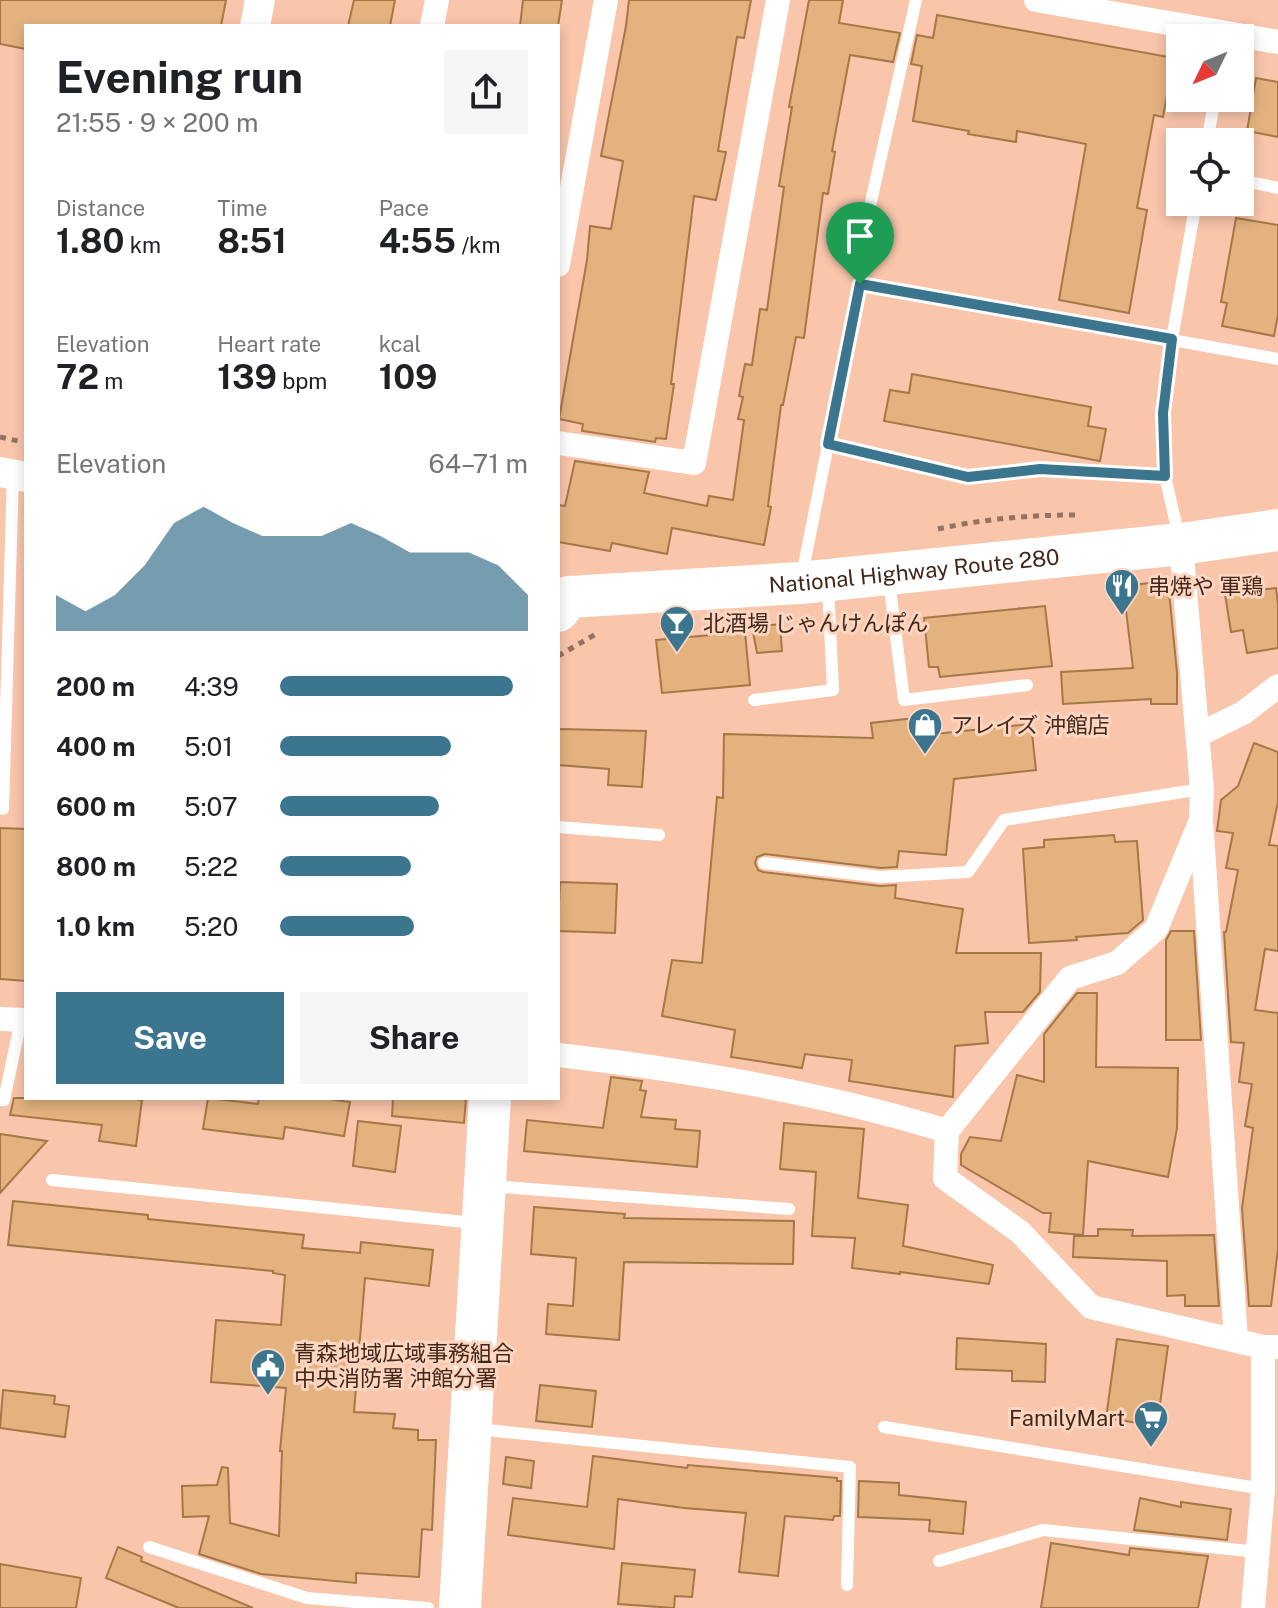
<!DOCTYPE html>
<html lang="en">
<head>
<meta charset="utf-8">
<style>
	:root { --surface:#fff; --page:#f6f6f6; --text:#202124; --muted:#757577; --accent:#3b758e }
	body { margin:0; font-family:"Public Sans","Noto Sans JP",sans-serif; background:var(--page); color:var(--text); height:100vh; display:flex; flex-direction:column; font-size:30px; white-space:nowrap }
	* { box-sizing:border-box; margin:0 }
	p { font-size:26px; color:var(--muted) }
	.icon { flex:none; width:44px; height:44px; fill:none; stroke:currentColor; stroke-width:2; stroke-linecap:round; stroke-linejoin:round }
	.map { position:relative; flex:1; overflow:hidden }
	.sheet { position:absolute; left:24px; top:24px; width:536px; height:1076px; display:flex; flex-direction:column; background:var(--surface); border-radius:0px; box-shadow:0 4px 12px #0003 }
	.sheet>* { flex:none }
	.needle { width:52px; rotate:227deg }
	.buttons { position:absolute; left:1166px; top:24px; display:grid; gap:16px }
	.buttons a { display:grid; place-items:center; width:88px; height:88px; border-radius:0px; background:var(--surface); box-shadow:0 4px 12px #0003; font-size:40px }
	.pin { position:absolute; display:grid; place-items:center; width:68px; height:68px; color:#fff; margin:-82px -34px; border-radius:50% 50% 50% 0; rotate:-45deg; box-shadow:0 0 8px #0007 }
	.pin .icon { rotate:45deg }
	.round { display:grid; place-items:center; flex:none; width:84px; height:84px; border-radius:0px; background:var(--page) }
	.overview { display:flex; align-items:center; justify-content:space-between; height:136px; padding:0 32px }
	h1 { font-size:44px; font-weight:700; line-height:60px }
	.stats { display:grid; grid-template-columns:repeat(3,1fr); gap:12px; height:136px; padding:8px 32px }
	.stats div { display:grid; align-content:center }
	.stats b { font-size:34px; font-weight:700 }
	.stats small { font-size:22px; font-weight:400 }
	.stats p { font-size:22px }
	.chart { height:224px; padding:16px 32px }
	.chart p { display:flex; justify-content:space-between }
	.chart svg { width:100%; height:144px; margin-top:8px; fill:var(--accent); opacity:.7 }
	.button { display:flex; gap:16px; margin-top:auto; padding:16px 32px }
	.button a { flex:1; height:92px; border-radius:0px; background:var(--accent); color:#fff; font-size:32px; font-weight:700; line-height:92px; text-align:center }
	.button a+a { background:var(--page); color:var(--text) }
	ul { padding:0 32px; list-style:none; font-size:26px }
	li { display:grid; grid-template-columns:128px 96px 1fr; align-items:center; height:60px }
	li i { height:20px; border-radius:10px; background:var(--accent) }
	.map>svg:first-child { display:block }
	.building { fill:#e3b27f; stroke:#a57846; stroke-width:2 }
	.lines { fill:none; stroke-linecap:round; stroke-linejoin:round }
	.path { stroke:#97725f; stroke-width:5; stroke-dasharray:6 6; stroke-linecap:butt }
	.service { stroke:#fff; stroke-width:12 }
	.minor { stroke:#fff; stroke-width:24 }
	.tertiary { stroke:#fff; stroke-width:30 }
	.trunk { stroke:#fff; stroke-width:42 }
	.route-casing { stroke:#fff; stroke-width:16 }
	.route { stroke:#3b758e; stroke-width:10 }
	.labels { text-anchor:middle; stroke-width:6; stroke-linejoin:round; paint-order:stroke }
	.street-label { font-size:22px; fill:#41281b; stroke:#fed5c1 }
	.poi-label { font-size:22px; fill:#41281b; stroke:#fed5c1; text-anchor:start }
</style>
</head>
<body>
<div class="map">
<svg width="1278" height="1608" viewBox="0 0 1278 1608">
	<rect width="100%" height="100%" fill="#f9c5ab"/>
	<!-- building -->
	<path class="building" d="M0,0H226L221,26H26V49L0,44Z
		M354,0H395L390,26H348Z
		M523,0H562L558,26H520Z
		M629,0H751L744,38L737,37L718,151L726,152L716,200L694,196L671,384H674L666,439L656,438L655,442L582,431L583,424L559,419L587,260L590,226L611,229L623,161L601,156L626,26Z
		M809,0H843L839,23L900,33L893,62L850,55L832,151L835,152L828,194L823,193L804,338L796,337L783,405H781L768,506L771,507L764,545L672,528L667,554L612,543L610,551L558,542V505L565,506L575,461L649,472L644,493L707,506L709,496L733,500L744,420L738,419L743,397L739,396L745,364L752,365L760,309L767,310L784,187L779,186L792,107H789Z
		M937,15L1174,58L1163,117L1154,115L1137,208L1147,210L1129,313L1059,300L1086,144L1017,131L1016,142L968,134L969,131L913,121L922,66L911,64L917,35L933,38Z
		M1256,78L1278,82V137L1247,131Z
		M1236,218L1278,225V315L1274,336L1222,326L1227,303L1221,302Z
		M912,374L1091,407L1088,426L1106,429L1100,461L884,421L890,390L909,393Z
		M1168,581L1177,673V704H1151V699L1063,704L1061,672L1133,668L1123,586Z
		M1276,588L1278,604V648L1247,653L1243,630L1231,632L1225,594Z
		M1045,606L1052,666L940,677L938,667H929L924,618Z
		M780,624L782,651L757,653L752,627Z
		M745,632L750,685L662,693L656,640Z
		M924,717L926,735L1031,724L1036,770L954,779L946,855L899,851L897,867L881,868L765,854L757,857L755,863L758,870L763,872L880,886L896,885L895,898L963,909L956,953H1041L1040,992L1023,1012H985L988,1043L955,1046L953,1097L849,1081L852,1060L805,1054L802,1068L731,1057L735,1030L662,1016L672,960L702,963L717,797L723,798L724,734L873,738L871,723Z
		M558,729L646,731L642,787L608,785L609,769L558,765Z
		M1254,743L1278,752V802L1269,845L1278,846V951L1265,949L1255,1010L1278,1013V1249L1271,1306H1249L1242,1208L1253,1128L1245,1126L1252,1084L1239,1082L1244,1043L1231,1042L1224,932H1226L1238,870L1226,868L1233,833L1217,831L1221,800L1238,786Z
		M0,828L26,829V981L0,979Z
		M1114,835L1115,842L1137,841L1143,920L1128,933L1076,937L1077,940L1029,943L1023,849L1044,847V840Z
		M560,882L617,884L615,933L558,931Z
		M1171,931H1194L1201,1040H1166V940Z
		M1077,993H1097L1096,1067L1178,1068L1177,1128L1168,1177L1088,1161L1083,1235L1049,1232L1051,1213H1043L961,1165V1154L970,1137L1001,1141L1017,1075L1044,1082V1034Z
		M611,1077L642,1081L640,1090L646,1091L641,1117L676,1120L675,1129L700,1131L697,1167L524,1151L527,1120L603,1128Z
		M14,1098H128L142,1100L136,1146L99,1141L102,1125L10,1115Z
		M208,1098L258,1104L259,1098H322L350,1102L344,1136L285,1127L283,1139L203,1129Z
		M393,1098H466L464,1123L392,1116Z
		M358,1121L401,1126L395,1172L353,1166Z
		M784,1123L864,1129L858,1198L908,1205L903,1246L993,1265L989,1284L900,1272V1274L852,1268L855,1238L812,1236L816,1172L780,1169Z
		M0,1134L47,1141L0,1193Z
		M13,1201L148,1215V1219L304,1235L302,1248L360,1253L361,1242L433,1250L429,1286L365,1278L354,1412L395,1414L393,1428L418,1430V1440H436L432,1530L422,1529L419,1577L356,1573V1583L261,1574L199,1554L209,1516L183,1517L182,1486L217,1485L222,1467L228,1468L230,1523L279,1536L282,1451H280L286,1388L211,1382L216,1320L281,1325L285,1275L273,1273V1271L8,1245Z
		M534,1207L625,1214L624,1218L794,1221L793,1264L624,1262L619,1340L546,1334L548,1304L573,1306L576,1258L531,1254Z
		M1098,1229L1133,1230L1132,1236L1214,1235L1219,1306H1185V1295L1167,1296V1261L1073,1257L1074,1236H1098Z
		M957,1338L1046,1344L1045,1382L1012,1381V1371L956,1369Z
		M1117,1339L1168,1346L1157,1426L1106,1418Z
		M540,1385L596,1391L592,1427L536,1421Z
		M3,1390L55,1396L54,1404L69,1406L65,1437L0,1428Z
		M593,1456L687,1468L688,1465L837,1478V1481H841L840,1516H834L833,1520L785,1516L778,1576L739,1572L746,1513L684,1508L618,1499L614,1549L508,1535L513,1498L587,1507Z
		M506,1457L534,1461L531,1488L503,1484Z
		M859,1481L899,1483V1495L966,1502L963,1534L929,1531L930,1520L858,1517Z
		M1140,1498L1181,1507V1502L1231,1509L1227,1540L1134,1530Z
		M1051,1543L1129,1555L1130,1548L1208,1556L1198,1608H1041Z
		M118,1547L142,1557L141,1561L253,1608H179L106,1578Z
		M622,1563L695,1570L692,1597L675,1596L674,1608L618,1604Z
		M0,1564L81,1578L76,1608H0Z"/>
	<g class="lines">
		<!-- path -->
		<path class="path" d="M0,437L18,441
			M938,529C983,519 1029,515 1075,515
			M558,656L596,634"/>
		<!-- service -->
		<path class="service" d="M1207,142L1215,98
			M1240,180L1278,188
			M860,284L870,206L916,0
			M828,444L968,477L1040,469L1165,476
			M1179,537L1165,476L1163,413L1172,339L1196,202
			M802,575L860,284L1278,359
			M889,581L904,700L1027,685
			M754,700L833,690L828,586
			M0,808L3,809L13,474
			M558,827L659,835
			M764,863L881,877L968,872L1004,820L1202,789
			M0,1100H4L21,1020
			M52,1180L475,1223
			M490,1186L789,1209
			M884,1427L1263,1489
			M477,1429L850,1467L847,1585
			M149,1547L307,1598L428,1608
			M939,1561L1043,1530L1258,1552"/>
		<!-- minor -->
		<path class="minor" d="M1036,0L1278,42
			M432,26L437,0
			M558,265L606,0
			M558,443L694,463L778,0
			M1181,544L1202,789L1201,819L1236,1340
			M1198,735L1243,713L1278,686
			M0,1019L26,1020
			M558,1055C689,1070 821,1092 947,1131L945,1178L1020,1232L1091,1307L1263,1347H1278
			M947,1131L1070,978L1117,963L1156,929L1199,825
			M1253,1608L1263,1489V1347"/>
		<!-- tertiary -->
		<path class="tertiary" d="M255,26L260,0
			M0,472L26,477"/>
		<!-- trunk -->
		<g class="trunk">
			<path id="s1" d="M558,611L569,597L800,583L1181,544L1278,530"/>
			<path d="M460,1608L490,1098"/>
		</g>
	</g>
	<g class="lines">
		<defs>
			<path id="route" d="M860,284L1172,339L1163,413L1165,476L1040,469L968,477L828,444Z"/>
		</defs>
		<!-- route casing -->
		<use href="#route" class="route-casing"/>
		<!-- route -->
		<use href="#route" class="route"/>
	</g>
	<!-- icons -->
	<defs>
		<symbol id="restaurant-pin" viewBox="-11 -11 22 30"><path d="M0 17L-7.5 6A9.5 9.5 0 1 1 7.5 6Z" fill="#3b758e" stroke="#fed5c1"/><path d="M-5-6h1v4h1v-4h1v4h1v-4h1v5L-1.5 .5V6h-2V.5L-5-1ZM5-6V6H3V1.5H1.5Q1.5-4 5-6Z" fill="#fff"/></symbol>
		<symbol id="bar-pin" viewBox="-11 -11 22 30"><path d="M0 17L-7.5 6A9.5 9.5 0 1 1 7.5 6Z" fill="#3b758e" stroke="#fed5c1"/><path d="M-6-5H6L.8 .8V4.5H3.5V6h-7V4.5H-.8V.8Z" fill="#fff"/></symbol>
		<symbol id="shop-pin" viewBox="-11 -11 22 30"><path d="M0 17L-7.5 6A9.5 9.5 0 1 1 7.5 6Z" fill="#3b758e" stroke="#fed5c1"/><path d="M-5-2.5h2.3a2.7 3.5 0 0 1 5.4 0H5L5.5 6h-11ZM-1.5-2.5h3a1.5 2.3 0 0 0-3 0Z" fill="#fff"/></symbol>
		<symbol id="civic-pin" viewBox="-11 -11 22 30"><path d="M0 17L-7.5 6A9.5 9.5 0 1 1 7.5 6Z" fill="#3b758e" stroke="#fed5c1"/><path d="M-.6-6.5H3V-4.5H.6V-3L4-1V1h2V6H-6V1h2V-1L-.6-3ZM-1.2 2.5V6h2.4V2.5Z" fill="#fff"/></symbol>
		<symbol id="supermarket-pin" viewBox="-11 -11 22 30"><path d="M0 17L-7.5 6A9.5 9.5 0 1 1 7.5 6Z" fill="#3b758e" stroke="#fed5c1"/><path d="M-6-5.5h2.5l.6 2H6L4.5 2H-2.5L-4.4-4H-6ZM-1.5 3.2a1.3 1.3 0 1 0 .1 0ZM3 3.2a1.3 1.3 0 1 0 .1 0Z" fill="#fff"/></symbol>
	</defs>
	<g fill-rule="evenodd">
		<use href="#restaurant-pin" x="1102" y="566" width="40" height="54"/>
		<use href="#bar-pin" x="657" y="603" width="40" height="54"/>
		<use href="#shop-pin" x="905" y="705" width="40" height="54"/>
		<use href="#civic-pin" x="248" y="1346" width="40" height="54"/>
		<use href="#supermarket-pin" x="1131" y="1398" width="40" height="54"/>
	</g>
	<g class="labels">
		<!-- street labels -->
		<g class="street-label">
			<text dy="8" stroke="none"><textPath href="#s1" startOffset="364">National Highway Route 280</textPath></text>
		</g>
		<!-- poi labels -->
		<g class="poi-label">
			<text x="1148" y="594">串焼や 軍鶏</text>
			<text x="703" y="631">北酒場 じゃんけんぽん</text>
			<text x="951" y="733">アレイズ 沖館店</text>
			<text x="294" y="1361">青森地域広域事務組合<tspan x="294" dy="25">中央消防署 沖館分署</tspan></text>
			<text x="1125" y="1426" text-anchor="end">FamilyMart</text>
		</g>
	</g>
</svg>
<div class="buttons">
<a><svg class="needle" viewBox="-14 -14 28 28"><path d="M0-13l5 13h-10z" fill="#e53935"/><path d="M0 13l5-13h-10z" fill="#757577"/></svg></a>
<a><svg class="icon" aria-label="locate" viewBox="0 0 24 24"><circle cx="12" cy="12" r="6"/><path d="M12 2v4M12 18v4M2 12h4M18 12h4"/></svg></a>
</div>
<div class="pin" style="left:860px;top:284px;background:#1e9e55"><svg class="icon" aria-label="arrive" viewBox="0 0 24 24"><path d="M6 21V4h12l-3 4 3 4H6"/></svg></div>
<section class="sheet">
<div class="overview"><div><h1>Evening run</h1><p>21:55 · 9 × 200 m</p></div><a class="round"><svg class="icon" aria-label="share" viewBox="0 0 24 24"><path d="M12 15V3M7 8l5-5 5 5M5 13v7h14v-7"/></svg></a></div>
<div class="stats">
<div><p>Distance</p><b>1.80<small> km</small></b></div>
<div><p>Time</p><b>8:51</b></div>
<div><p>Pace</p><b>4:55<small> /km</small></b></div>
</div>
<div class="stats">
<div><p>Elevation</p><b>72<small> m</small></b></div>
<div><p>Heart rate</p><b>139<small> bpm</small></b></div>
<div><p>kcal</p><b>109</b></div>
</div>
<div class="chart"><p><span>Elevation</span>64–71 m</p>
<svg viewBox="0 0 160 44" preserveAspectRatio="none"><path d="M0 44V33L10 38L20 33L30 24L40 11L50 6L60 11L70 15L80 15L90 15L100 11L110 15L120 20L130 20L140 20L150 24L160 33V44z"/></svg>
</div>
<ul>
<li><b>200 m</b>4:39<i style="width:94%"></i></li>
<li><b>400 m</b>5:01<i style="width:69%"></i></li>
<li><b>600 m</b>5:07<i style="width:64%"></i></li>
<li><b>800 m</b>5:22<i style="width:53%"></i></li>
<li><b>1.0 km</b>5:20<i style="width:54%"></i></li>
</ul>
<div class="button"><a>Save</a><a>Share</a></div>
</section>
</div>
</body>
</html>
